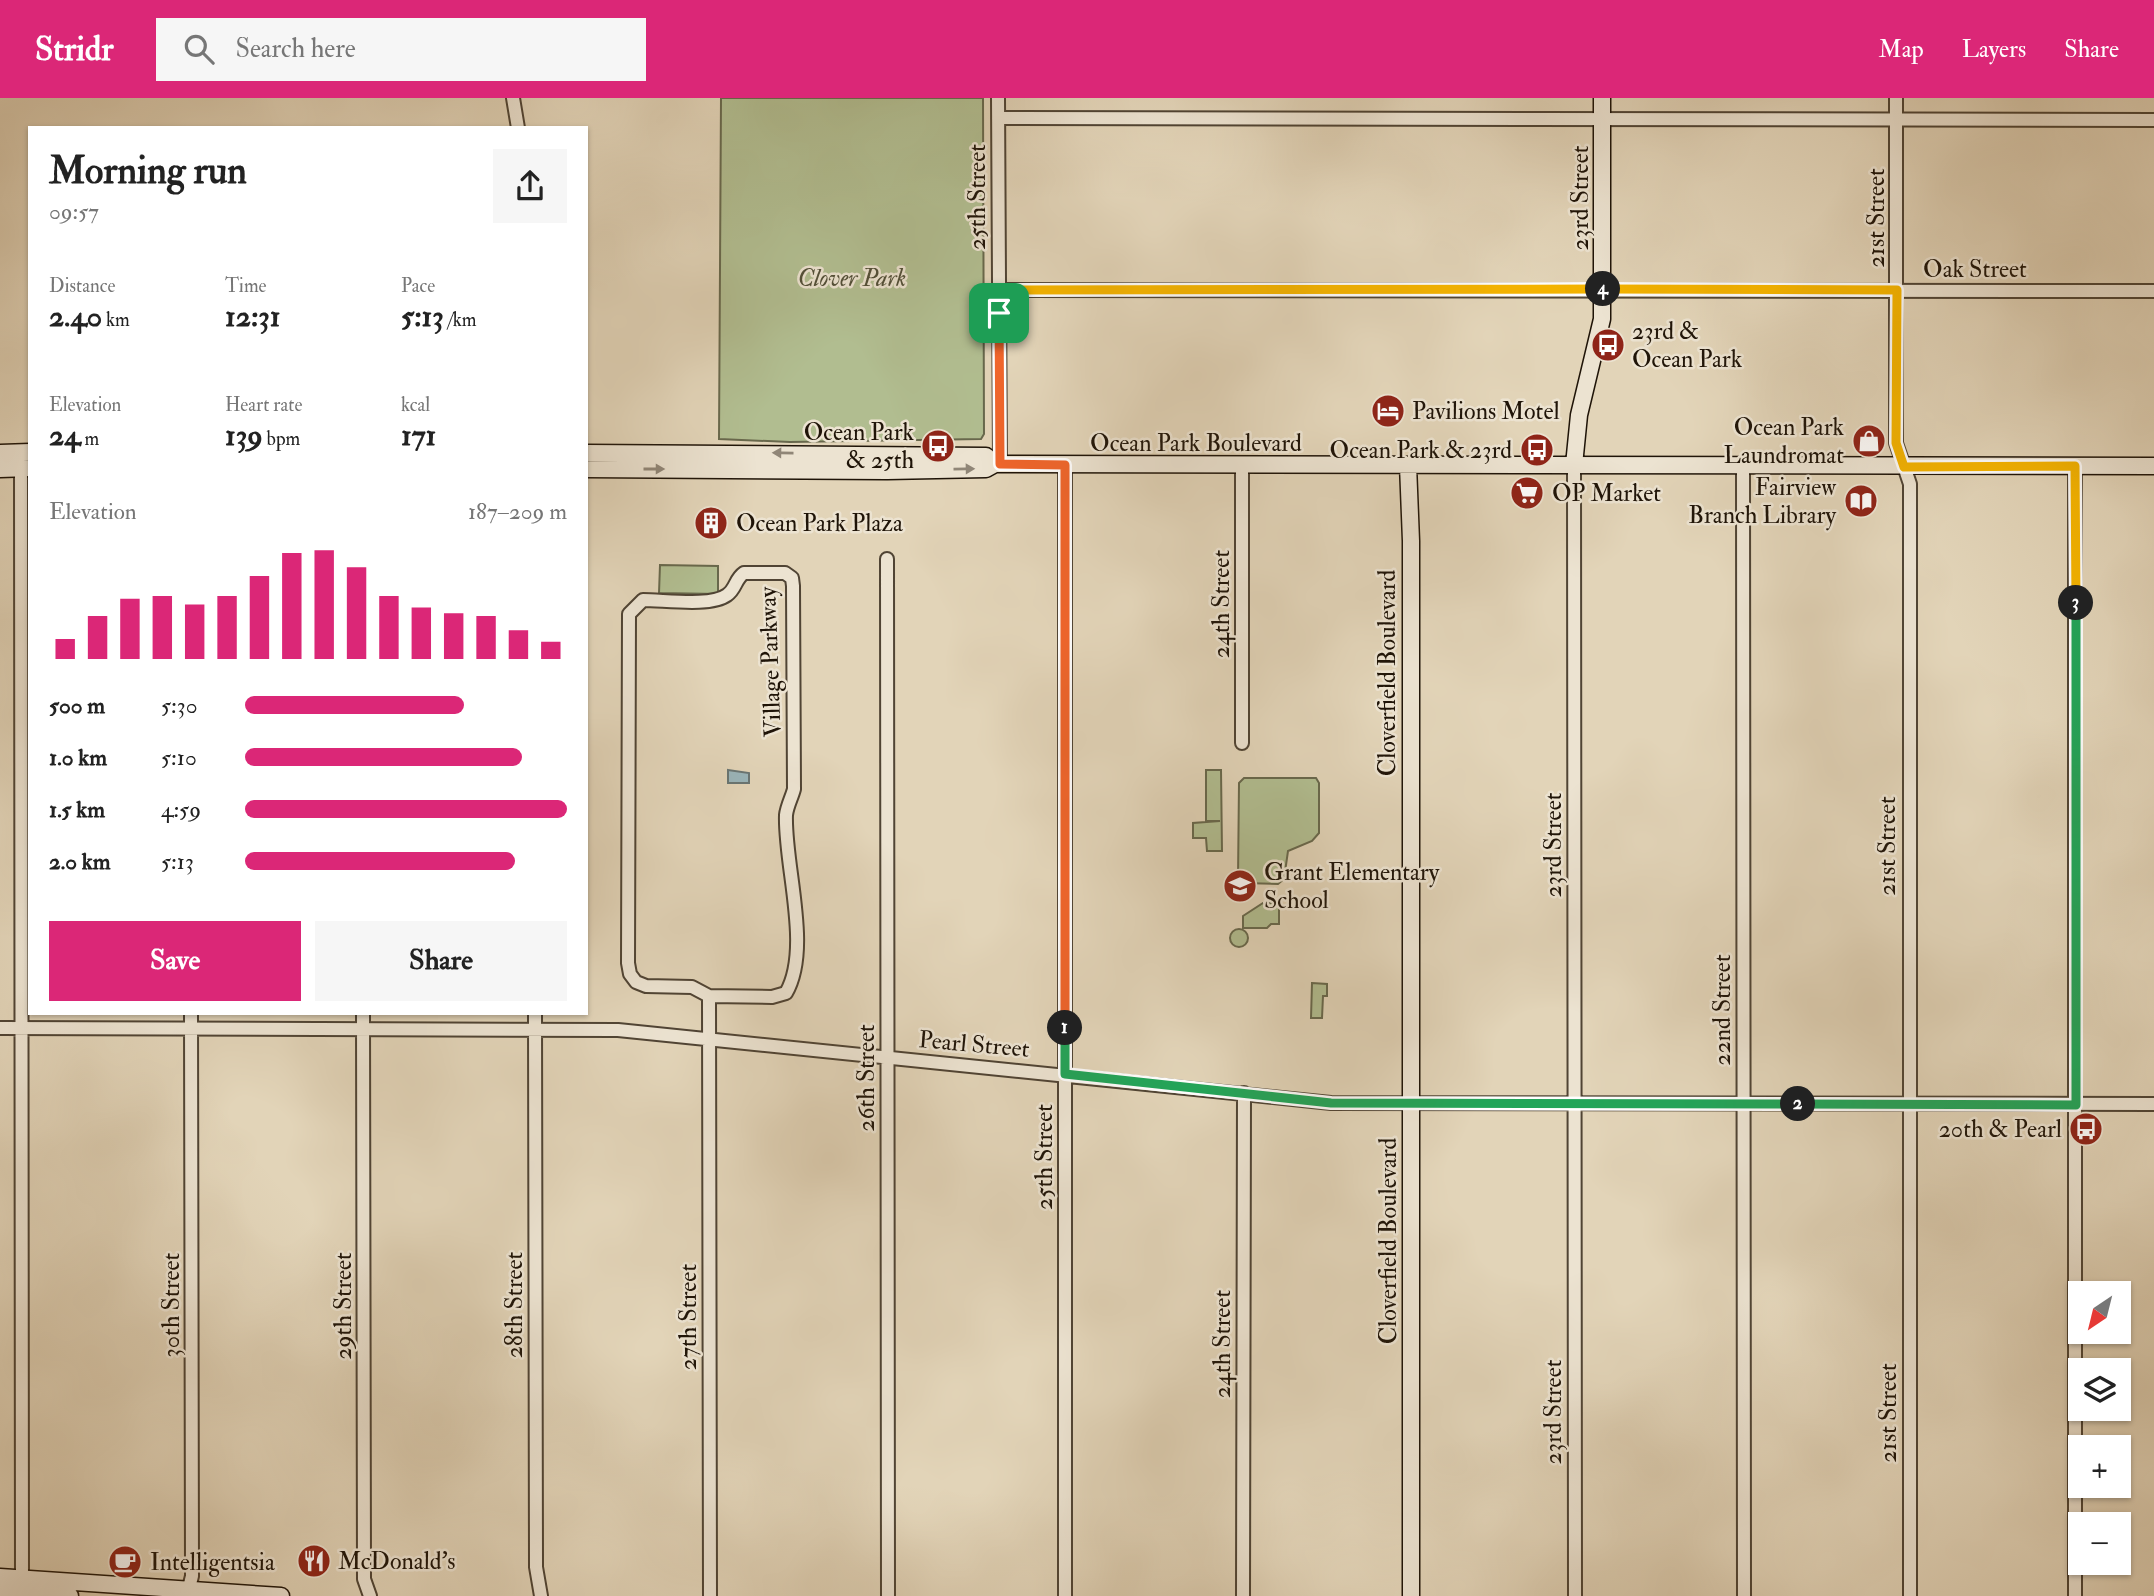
<!DOCTYPE html>
<html lang="en">
<head>
<meta charset="utf-8">
<style>
	:root { --surface:#fff; --page:#f6f6f6; --text:#222; --muted:#767676; --accent:#db2777 }
	body { margin:0; font-family:"IM FELL Double Pica",serif; background:var(--page); color:var(--text); height:100vh; display:flex; flex-direction:column; font-size:26px; white-space:nowrap }
	* { box-sizing:border-box; margin:0 }
	p { font-size:23px; color:var(--muted) }
	.icon { flex:none; width:38px; height:38px; fill:none; stroke:currentColor; stroke-width:2; stroke-linecap:round; stroke-linejoin:round }
	.map { position:relative; flex:1; overflow:hidden }
	.details { position:absolute; left:28px; top:28px; width:560px; height:889px; display:flex; flex-direction:column; background:var(--surface); border-radius:0px; box-shadow:0 2px 5px #0004 }
	.details>* { flex:none }
	.needle { width:46px; rotate:215deg }
	.controls { position:absolute; left:2068px; top:1183px; display:grid; gap:14px }
	.controls a { display:grid; place-items:center; width:63px; height:63px; border-radius:0px; background:var(--surface); box-shadow:0 2px 5px #0004; font-size:35px }
	.pin { position:absolute; display:grid; place-items:center; width:60px; height:60px; color:#fff; margin:-30px; border-radius:14px; box-shadow:0 4px 10px #0006 }
	.km { position:absolute; width:35px; height:35px; margin:-18px; border-radius:50%; background:#222; color:#fff; font-size:19px; line-height:35px; text-align:center }
	.round { display:grid; place-items:center; flex:none; width:74px; height:74px; border-radius:0px; background:var(--page) }
	.summary { display:flex; align-items:center; justify-content:space-between; height:119px; padding:0 21px }
	h1 { font-size:38px; font-weight:800; line-height:52px }
	.stats { display:grid; grid-template-columns:repeat(3,1fr); gap:10px; height:119px; padding:7px 21px }
	.stats div { display:grid; align-content:center }
	.stats b { font-size:30px; font-weight:800 }
	.stats small { font-size:19px; font-weight:400 }
	.stats p { font-size:19px }
	.chart { height:196px; padding:14px 21px }
	.chart p { display:flex; justify-content:space-between }
	.chart svg { width:100%; height:126px; margin-top:7px; stroke:var(--accent); stroke-width:6 }
	.cta { display:flex; gap:14px; margin-top:auto; padding:14px 21px }
	.cta a { flex:1; height:80px; border-radius:0px; background:var(--accent); color:#fff; font-size:28px; font-weight:800; line-height:80px; text-align:center }
	.cta a+a { background:var(--page); color:var(--text) }
	ul { padding:0 21px; list-style:none; font-size:23px }
	li { display:grid; grid-template-columns:112px 84px 1fr; align-items:center; height:52px }
	li i { height:18px; border-radius:9px; background:var(--accent) }
	header { display:flex; align-items:center; gap:42px; box-sizing:border-box; height:98px; padding:0 35px; background:var(--accent); color:#fff }
	header strong { font-size:33px }
	nav { display:flex; gap:38px; margin-inline-start:auto; font-size:24px }
	.search { width:490px; height:63px; background:var(--page); display:flex; align-items:center; gap:18px; box-sizing:border-box; padding:0 24px; border-radius:0px; color:var(--muted); font-size:26px }
	.map>svg:first-child { display:block }
	.green { fill:#b1bd90; stroke:#68684c; stroke-width:2 }
	.water { fill:#9ab5ba; stroke:#697573; stroke-width:2 }
	.lines { fill:none; stroke-linecap:round; stroke-linejoin:round }
	.street-casing { stroke:#504434; stroke-width:16 }
	.secondary-casing { stroke:#1f1408; stroke-width:19 }
	.street { stroke:#ece3d1; stroke-width:12 }
	.secondary { stroke:#ece3d1; stroke-width:16 }
	.oneway { fill:#908677 }
	.split-1-casing { stroke:#fff; stroke-width:14 }
	.split-2-casing { stroke:#fff; stroke-width:14 }
	.split-3-casing { stroke:#fff; stroke-width:14 }
	.split-4-casing { stroke:#fff; stroke-width:14 }
	.split-5-casing { stroke:#fff; stroke-width:14 }
	.split-1 { stroke:#f0652b; stroke-width:9 }
	.split-2 { stroke:#22a559; stroke-width:9 }
	.split-3 { stroke:#22a559; stroke-width:9 }
	.split-4 { stroke:#f5b400; stroke-width:9 }
	.split-5 { stroke:#f5b400; stroke-width:9 }
	.labels { text-anchor:middle; stroke-width:5; stroke-linejoin:round; paint-order:stroke }
	.street-label { font-size:24px; fill:#1f1408; stroke:#ece3d1 }
	.park-label { font-size:24px; font-style:italic; fill:#524f38; stroke:#ece3d1 }
	.poi-label { font-size:24px; fill:#1f1408; stroke:#ece3d1; text-anchor:start }
</style>
</head>
<body>
<header>
<strong>Stridr</strong>
<div class="search"><svg class="icon" aria-label="search" viewBox="0 0 24 24"><circle cx="10" cy="10" r="6"/><path d="M15 15l6 6"/></svg>Search here</div>
<nav><a>Map</a><a>Layers</a><a>Share</a></nav>
</header>
<div class="map">
<svg width="2154" height="1498" viewBox="0 0 2154 1498">
	<rect width="100%" height="100%" fill="#e2d4b8"/>
	<filter id="stains"><feTurbulence type="fractalNoise" baseFrequency=".00286" numOctaves="4"/><feColorMatrix values="0 0 0 0 .2 0 0 0 0 .09 0 0 0 0 .02 0 0 0 .5 -.17"/></filter>
	<radialGradient id="worn" r=".72"><stop offset=".6" stop-color="#630" stop-opacity="0"/><stop offset="1" stop-color="#630" stop-opacity=".3"/></radialGradient>
	<!-- green -->
	<path class="green" d="M721,0H983L984,336L981,341L790,344L719,341Z
		M660,467L718,468V496L659,495Z
		M1206,672H1221L1222,753H1207L1206,740H1193V725L1220,723H1206Z
		M1244,680H1316L1319,685V735L1312,743L1288,753L1284,781L1278,786L1243,785L1238,781L1239,685Z
		M1263,805H1279V826H1271L1267,830H1243V818Z
		M1230 840a9 9 0 1 1 18 0a9 9 0 1 1-18 0Z
		M1312,885L1327,886V898H1323L1322,920H1311Z"/>
	<!-- water -->
	<path class="water" d="M728,672L749,675V685H728Z"/>
	<g class="lines">
		<defs>
			<path id="street" d="M513,0L518,30
				M998,0L1000,366
				M1896,0V345L1910,386V1498
				M998,20L2154,22
				M998,192L2154,193
				M1065,367V1498
				M1574,367L1575,1498
				M1743,367L1744,1498
				M1242,368V645
				M21,370L22,1487
				M887,461L888,1498
				M744,475H785L792,480L793,488L794,691C792,699 787,708 786,717C784,767 812,850 786,895L772,899L709,898L692,889L646,888L636,884L630,876L628,865L629,516L643,502C665,502 711,509 727,497C736,491 735,481 744,475Z
				M709,898L710,1498
				M363,915L364,1481L370,1498
				M535,915L536,1469L541,1498
				M0,930L618,932L1331,1005L2154,1006
				M187,1498L192,1478L191,915
				M1243,1498L1244,995
				M2075,1498V368"/>
			<path id="secondary" d="M0,355L30,354
				M586,355L986,358L995,366
				M1408,367L1411,443V1498
				M1574,367L1579,317L1602,221V0
				M0,371L30,370
				M586,371L887,373L986,371L995,366L2154,368
				M0,1479L281,1498
				M0,1493L70,1498"/>
		</defs>
		<!-- street casing -->
		<use href="#street" class="street-casing"/>
		<!-- secondary casing -->
		<use href="#secondary" class="secondary-casing"/>
		<!-- street -->
		<use href="#street" class="street"/>
		<!-- secondary -->
		<use href="#secondary" class="secondary"/>
	</g>
	<!-- one-way arrows -->
	<defs><path id="oneway-solid" d="M-6-.8H1V-3.2L6.5 0L1 3.2V.8H-6Z" transform="scale(1.75)"/></defs>
	<g class="oneway">
		<use href="#oneway-solid" transform="translate(783 355) rotate(-179)"/>
		<use href="#oneway-solid" transform="translate(654 371)"/>
		<use href="#oneway-solid" transform="translate(964 371) rotate(-1)"/>
	</g>
	<g class="lines">
		<defs>
			<path id="split-1" d="M999,215L1000,366L1065,367V930"/>
			<path id="split-2" d="M1065,930V976L1331,1005L1798,1006"/>
			<path id="split-3" d="M1798,1006L2076,1007V505"/>
			<path id="split-4" d="M1603,191L1897,192L1896,345L1904,369L2075,368L2076,505"/>
			<path id="split-5" d="M999,215V192L1603,191"/>
		</defs>
		<!-- split-1 casing -->
		<use href="#split-1" class="split-1-casing"/>
		<!-- split-2 casing -->
		<use href="#split-2" class="split-2-casing"/>
		<!-- split-3 casing -->
		<use href="#split-3" class="split-3-casing"/>
		<!-- split-4 casing -->
		<use href="#split-4" class="split-4-casing"/>
		<!-- split-5 casing -->
		<use href="#split-5" class="split-5-casing"/>
		<!-- split-1 -->
		<use href="#split-1" class="split-1"/>
		<!-- split-2 -->
		<use href="#split-2" class="split-2"/>
		<!-- split-3 -->
		<use href="#split-3" class="split-3"/>
		<!-- split-4 -->
		<use href="#split-4" class="split-4"/>
		<!-- split-5 -->
		<use href="#split-5" class="split-5"/>
	</g>
	<!-- icons -->
	<defs>
		<symbol id="bus-disc" viewBox="-11 -11 22 22"><circle r="9.5" fill="#8f2418" stroke="#ece3d1"/><path d="M-5-6H5V4H4V6H2V4H-2V6H-4V4H-5ZM-3.5-4V0h7V-4ZM-3.5 1.2v1.5H-2V1.2ZM2 1.2v1.5H3.5V1.2Z" fill="#fff"/></symbol>
		<symbol id="hotel-disc" viewBox="-11 -11 22 22"><circle r="9.5" fill="#8f2418" stroke="#ece3d1"/><path d="M-6-4.5h1.5V1H6V5H4.5V3h-9V5H-6ZM-4 0a1.8 1.8 0 1 1 3.6 0ZM.5 0V-2.5h3Q6-2.5 6 0Z" fill="#fff"/></symbol>
		<symbol id="shop-disc" viewBox="-11 -11 22 22"><circle r="9.5" fill="#8f2418" stroke="#ece3d1"/><path d="M-5-2.5h2.3a2.7 3.5 0 0 1 5.4 0H5L5.5 6h-11ZM-1.5-2.5h3a1.5 2.3 0 0 0-3 0Z" fill="#fff"/></symbol>
		<symbol id="supermarket-disc" viewBox="-11 -11 22 22"><circle r="9.5" fill="#8f2418" stroke="#ece3d1"/><path d="M-6-5.5h2.5l.6 2H6L4.5 2H-2.5L-4.4-4H-6ZM-1.5 3.2a1.3 1.3 0 1 0 .1 0ZM3 3.2a1.3 1.3 0 1 0 .1 0Z" fill="#fff"/></symbol>
		<symbol id="library-disc" viewBox="-11 -11 22 22"><circle r="9.5" fill="#8f2418" stroke="#ece3d1"/><path d="M-6-4Q-3-5.5-.7-3.5V5Q-3 3-6 4ZM6-4Q3-5.5 .7-3.5V5Q3 3 6 4Z" fill="#fff"/></symbol>
		<symbol id="building-disc" viewBox="-11 -11 22 22"><circle r="9.5" fill="#8f2418" stroke="#ece3d1"/><path d="M-4-6H4V6H1V3H-1V6H-4ZM-2.5-4.3h1.7v1.8h-1.7ZM.8-4.3h1.7v1.8H.8ZM-2.5-1h1.7V.8h-1.7ZM.8-1h1.7V.8H.8Z" fill="#fff"/></symbol>
		<symbol id="school-disc" viewBox="-11 -11 22 22"><circle r="9.5" fill="#8f2418" stroke="#ece3d1"/><path d="M0-5L7-2L0 1L-7-2ZM-4 1L0 2.5L4 1V4Q0 6-4 4Z" fill="#fff"/></symbol>
		<symbol id="restaurant-disc" viewBox="-11 -11 22 22"><circle r="9.5" fill="#8f2418" stroke="#ece3d1"/><path d="M-5-6h1v4h1v-4h1v4h1v-4h1v5L-1.5 .5V6h-2V.5L-5-1ZM5-6V6H3V1.5H1.5Q1.5-4 5-6Z" fill="#fff"/></symbol>
		<symbol id="cafe-disc" viewBox="-11 -11 22 22"><circle r="9.5" fill="#8f2418" stroke="#ece3d1"/><path d="M-5.5-4.5H6V0H3Q3 3.5 0 3.5H-2.5Q-5.5 3.5-5.5 0ZM3-3.2v2h1.7v-2ZM-6 4.5H4V6H-6Z" fill="#fff"/></symbol>
	</defs>
	<g fill-rule="evenodd">
		<use href="#bus-disc" x="1589" y="228" width="38" height="38"/>
		<use href="#hotel-disc" x="1369" y="294" width="38" height="38"/>
		<use href="#shop-disc" x="1850" y="324" width="38" height="38"/>
		<use href="#bus-disc" x="919" y="329" width="38" height="38"/>
		<use href="#bus-disc" x="1518" y="333" width="38" height="38"/>
		<use href="#supermarket-disc" x="1508" y="376" width="38" height="38"/>
		<use href="#library-disc" x="1842" y="384" width="38" height="38"/>
		<use href="#building-disc" x="692" y="406" width="38" height="38"/>
		<use href="#school-disc" x="1221" y="769" width="38" height="38"/>
		<use href="#bus-disc" x="2067" y="1012" width="38" height="38"/>
		<use href="#restaurant-disc" x="295" y="1444" width="38" height="38"/>
		<use href="#cafe-disc" x="106" y="1445" width="38" height="38"/>
	</g>
	<g class="labels">
		<!-- street labels -->
		<g class="street-label">
			<text transform="translate(977 99) rotate(-90)" y="8">25th Street</text>
			<text transform="translate(1580 100) rotate(-90)" y="8">23rd Street</text>
			<text transform="translate(1876 120) rotate(-90)" y="8">21st Street</text>
			<text x="1975" y="179">Oak Street</text>
			<text x="1196" y="353">Ocean Park Boulevard</text>
			<text transform="translate(1221 506) rotate(-90)" y="8">24th Street</text>
			<text transform="translate(770 564) rotate(-92)" y="8">Village Parkway</text>
			<text transform="translate(1387 575) rotate(-90)" y="8">Cloverfield Boulevard</text>
			<text transform="translate(1553 747) rotate(-90)" y="8">23rd Street</text>
			<text transform="translate(1887 748) rotate(-90)" y="8">21st Street</text>
			<text transform="translate(1722 912) rotate(-90)" y="8">22nd Street</text>
			<text transform="translate(974 946) rotate(5)" y="8">Pearl Street</text>
			<text transform="translate(866 980) rotate(-90)" y="8">26th Street</text>
			<text transform="translate(1044 1059) rotate(-90)" y="8">25th Street</text>
			<text transform="translate(1388 1143) rotate(-90)" y="8">Cloverfield Boulevard</text>
			<text transform="translate(171 1207) rotate(-90)" y="8">30th Street</text>
			<text transform="translate(514 1207) rotate(-90)" y="8">28th Street</text>
			<text transform="translate(343 1208) rotate(-90)" y="8">29th Street</text>
			<text transform="translate(688 1219) rotate(-90)" y="8">27th Street</text>
			<text transform="translate(1222 1246) rotate(-90)" y="8">24th Street</text>
			<text transform="translate(1553 1314) rotate(-90)" y="8">23rd Street</text>
			<text transform="translate(1888 1315) rotate(-90)" y="8">21st Street</text>
		</g>
		<!-- park labels -->
		<g class="park-label">
			<text x="852" y="188">Clover Park</text>
		</g>
		<!-- poi labels -->
		<g class="poi-label">
			<text x="1632" y="241">23rd &amp;<tspan x="1632" dy="28">Ocean Park</tspan></text>
			<text x="1412" y="321">Pavilions Motel</text>
			<text x="1844" y="337" text-anchor="end">Ocean Park<tspan x="1844" dy="28">Laundromat</tspan></text>
			<text x="914" y="342" text-anchor="end">Ocean Park<tspan x="914" dy="28">&amp; 25th</tspan></text>
			<text x="1512" y="360" text-anchor="end">Ocean Park &amp; 23rd</text>
			<text x="1836" y="397" text-anchor="end">Fairview<tspan x="1836" dy="28">Branch Library</tspan></text>
			<text x="1552" y="403">OP Market</text>
			<text x="736" y="433">Ocean Park Plaza</text>
			<text x="1264" y="782">Grant Elementary<tspan x="1264" dy="28">School</tspan></text>
			<text x="2062" y="1039" text-anchor="end">20th &amp; Pearl</text>
			<text x="338" y="1471">McDonald's</text>
			<text x="150" y="1472">Intelligentsia</text>
		</g>
	</g>
	<rect width="100%" height="100%" filter="url(#stains)"/>
	<rect width="100%" height="100%" fill="url(#worn)"/>
</svg>
<div class="controls">
<a><svg class="needle" viewBox="-14 -14 28 28"><path d="M0-13l5 13h-10z" fill="#e53935"/><path d="M0 13l5-13h-10z" fill="#767676"/></svg></a>
<a><svg class="icon" aria-label="layers" viewBox="0 0 24 24"><path d="M12 4l9 5-9 5-9-5zM3 14l9 5 9-5"/></svg></a>
<a>+</a>
<a>−</a>
</div>
<div class="pin" style="left:999px;top:215px;background:#1e9e55"><svg class="icon" aria-label="arrive" viewBox="0 0 24 24"><path d="M6 21V4h12l-3 4 3 4H6"/></svg></div>
<b class="km" style="left:1065px;top:930px">1</b>
<b class="km" style="left:1798px;top:1006px">2</b>
<b class="km" style="left:2076px;top:505px">3</b>
<b class="km" style="left:1603px;top:191px">4</b>
<section class="details">
<div class="summary"><div><h1>Morning run</h1><p>09:57</p></div><a class="round"><svg class="icon" aria-label="share" viewBox="0 0 24 24"><path d="M12 15V3M7 8l5-5 5 5M5 13v7h14v-7"/></svg></a></div>
<div class="stats">
<div><p>Distance</p><b>2.40<small> km</small></b></div>
<div><p>Time</p><b>12:31</b></div>
<div><p>Pace</p><b>5:13<small> /km</small></b></div>
</div>
<div class="stats">
<div><p>Elevation</p><b>24<small> m</small></b></div>
<div><p>Heart rate</p><b>139<small> bpm</small></b></div>
<div><p>kcal</p><b>171</b></div>
</div>
<div class="chart"><p><span>Elevation</span>187–209 m</p>
<svg viewBox="0 0 160 44" preserveAspectRatio="none"><path d="M5 44V37M15 44V29M25 44V23M35 44V22M45 44V25M55 44V22M65 44V15M75 44V7M85 44V6M95 44V12M105 44V22M115 44V26M125 44V28M135 44V29M145 44V34M155 44V38"/></svg>
</div>
<ul>
<li><b>500 m</b>5:30<i style="width:68%"></i></li>
<li><b>1.0 km</b>5:10<i style="width:86%"></i></li>
<li><b>1.5 km</b>4:59<i style="width:100%"></i></li>
<li><b>2.0 km</b>5:13<i style="width:84%"></i></li>
</ul>
<div class="cta"><a>Save</a><a>Share</a></div>
</section>
</div>
</body>
</html>
